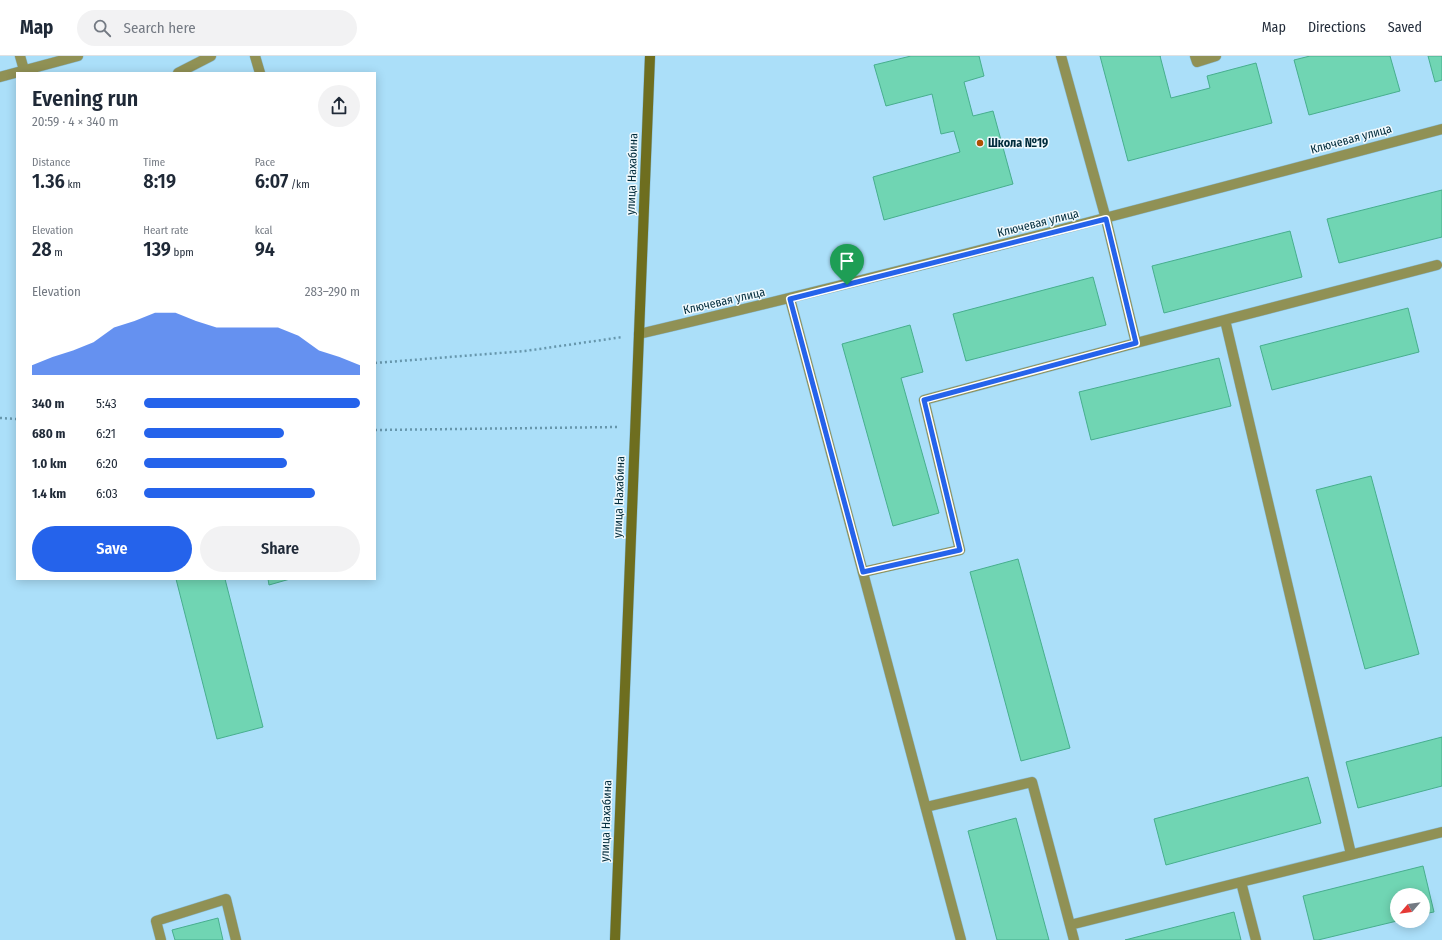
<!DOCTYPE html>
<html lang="en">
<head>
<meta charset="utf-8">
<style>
	:root { --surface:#fff; --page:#f2f2f3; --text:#1f2937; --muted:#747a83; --line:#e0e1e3; --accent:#2563eb }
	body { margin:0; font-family:"Fira Sans Condensed",sans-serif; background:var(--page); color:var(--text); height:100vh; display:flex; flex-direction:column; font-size:15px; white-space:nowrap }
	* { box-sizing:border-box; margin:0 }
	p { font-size:13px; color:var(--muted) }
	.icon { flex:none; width:22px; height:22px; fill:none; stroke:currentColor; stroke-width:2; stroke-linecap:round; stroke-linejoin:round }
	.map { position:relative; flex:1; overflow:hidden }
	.side { position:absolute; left:16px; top:16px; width:360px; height:508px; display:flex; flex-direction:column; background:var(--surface); border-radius:0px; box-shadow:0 2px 10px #0003 }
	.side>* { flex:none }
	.needle { width:26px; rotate:242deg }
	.fabs { position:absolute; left:1390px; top:832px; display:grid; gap:8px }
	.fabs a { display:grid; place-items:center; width:40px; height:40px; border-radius:50%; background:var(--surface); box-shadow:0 2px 10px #0003; font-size:20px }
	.pin { position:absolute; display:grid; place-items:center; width:34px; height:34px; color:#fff; margin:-41px -17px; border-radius:50% 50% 50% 0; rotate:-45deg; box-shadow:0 0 4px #0007 }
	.pin .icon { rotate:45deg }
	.round { display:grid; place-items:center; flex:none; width:42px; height:42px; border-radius:21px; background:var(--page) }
	.overview { display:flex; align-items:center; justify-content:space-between; height:68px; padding:0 16px }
	h1 { font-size:22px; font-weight:600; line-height:30px }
	.stats { display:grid; grid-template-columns:repeat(3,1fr); gap:6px; height:68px; padding:4px 16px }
	.stats div { display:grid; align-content:center }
	.stats b { font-size:20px; font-weight:600 }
	.stats small { font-size:11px; font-weight:400 }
	.stats p { font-size:11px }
	.chart { height:112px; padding:8px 16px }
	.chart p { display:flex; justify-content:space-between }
	.chart svg { width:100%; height:72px; margin-top:4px; fill:var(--accent); opacity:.7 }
	.button { display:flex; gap:8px; margin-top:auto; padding:8px 16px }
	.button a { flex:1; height:46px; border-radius:24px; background:var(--accent); color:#fff; font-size:16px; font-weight:600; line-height:46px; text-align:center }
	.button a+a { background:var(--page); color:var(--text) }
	ul { padding:0 16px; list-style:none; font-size:13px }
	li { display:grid; grid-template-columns:64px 48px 1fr; align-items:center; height:30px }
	li i { height:10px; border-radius:5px; background:var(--accent) }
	header { display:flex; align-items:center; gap:24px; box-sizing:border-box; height:56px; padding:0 20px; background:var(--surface); border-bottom:1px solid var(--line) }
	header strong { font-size:19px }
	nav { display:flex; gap:22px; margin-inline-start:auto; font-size:14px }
	.search { width:280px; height:36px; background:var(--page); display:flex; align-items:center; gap:10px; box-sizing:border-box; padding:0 14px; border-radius:22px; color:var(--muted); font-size:15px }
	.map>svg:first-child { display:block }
	.building { fill:#70d5b3; stroke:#47ae8e }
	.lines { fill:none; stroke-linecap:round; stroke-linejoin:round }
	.service-casing { stroke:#89bbd3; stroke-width:11 }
	.minor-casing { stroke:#89bbd3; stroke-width:11 }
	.secondary-casing { stroke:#89bbd3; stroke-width:11 }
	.path { stroke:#6696ac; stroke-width:2.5; stroke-dasharray:2 3; stroke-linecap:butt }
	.service { stroke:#909155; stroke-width:10 }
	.minor { stroke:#909155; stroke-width:10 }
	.secondary { stroke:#6e6e1f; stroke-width:10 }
	.route-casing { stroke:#fff; stroke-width:8 }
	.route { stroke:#2563eb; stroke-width:5 }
	.poi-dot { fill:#af5001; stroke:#f0f9fd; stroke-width:1.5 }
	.labels { text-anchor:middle; stroke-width:3; stroke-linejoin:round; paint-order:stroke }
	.street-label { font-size:12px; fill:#002b3b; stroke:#f0f9fd }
	.poi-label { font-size:12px; font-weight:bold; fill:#002b3b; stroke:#f0f9fd; text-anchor:start }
</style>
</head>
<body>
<header>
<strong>Map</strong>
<div class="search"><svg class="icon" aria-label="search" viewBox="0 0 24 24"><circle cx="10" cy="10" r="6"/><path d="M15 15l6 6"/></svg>Search here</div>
<nav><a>Map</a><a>Directions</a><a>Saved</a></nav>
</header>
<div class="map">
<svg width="1442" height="884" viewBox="0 0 1442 884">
	<rect width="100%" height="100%" fill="#abdff9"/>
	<!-- building -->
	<path class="building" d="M911,0H979L984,20L964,26L973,60L993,55L1013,128L884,164L873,121L960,96L954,75L941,78L932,38L886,50L874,9Z
		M1100,0H1161H1160L1171,42L1210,32L1207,20L1256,7L1272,67L1128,105Z
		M1310,0H1390L1400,35L1309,59L1294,4Z
		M1428,0H1442V24L1435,26Z
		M1442,134V181L1339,207L1327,163Z
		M1290,175L1302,221L1164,257L1152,210Z
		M1093,221L1106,269L966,305L953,258Z
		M1408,252L1419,296L1272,334L1260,290Z
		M910,269L923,316L901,322L939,457L893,470L842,288Z
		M1219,302L1231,350L1091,384L1079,336Z
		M1371,420L1419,598L1365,613L1316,434Z
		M1018,503L1070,692L1021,705L970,516Z
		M176,523H225L263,671L217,683Z
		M268,523H290L269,529Z
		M1442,681V730L1358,752L1346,706Z
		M1308,721L1321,767L1166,809L1154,763Z
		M1016,762L1049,884H997L968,775Z
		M1423,810L1434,856L1423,858V839H1397V865L1318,884H1314L1303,840Z
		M1234,856L1241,884H1125Z
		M218,862L223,884H175L172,874Z"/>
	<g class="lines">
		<defs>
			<path id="service" d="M20,0L24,14
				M255,0L260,17
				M1061,0L1106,163L1136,287L1437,209
				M178,17L211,0
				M0,21L78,0
				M1225,264L1351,798
				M863,516L960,494L924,344L1136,287
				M926,751L1032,726L1074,884
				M1070,869L1241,826
				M161,884L156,865L226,843L236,884
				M1256,884L1241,826L1442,776"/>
			<path id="minor" d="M1195,0L1197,6L1216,0
				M790,243L961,884
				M639,278C908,215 1175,144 1442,73"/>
			<path id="secondary" d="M615,884L650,0"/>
		</defs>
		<!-- service casing -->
		<use href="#service" class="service-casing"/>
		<!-- minor casing -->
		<use href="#minor" class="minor-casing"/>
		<!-- secondary casing -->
		<use href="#secondary" class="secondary-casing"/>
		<!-- path -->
		<path class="path" d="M375,307L525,295L623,281
			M0,362L17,363
			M375,374L619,371"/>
		<!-- service -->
		<use href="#service" class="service"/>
		<!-- minor -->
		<use href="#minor" class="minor"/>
		<!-- secondary -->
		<use href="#secondary" class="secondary"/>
	</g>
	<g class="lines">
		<defs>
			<path id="route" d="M1106,163L1136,287L924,344L960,494L863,516L790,243Z"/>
		</defs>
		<!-- route casing -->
		<use href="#route" class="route-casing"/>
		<!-- route -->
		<use href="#route" class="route"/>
	</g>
	<!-- markers -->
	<circle class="poi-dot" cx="980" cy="87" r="4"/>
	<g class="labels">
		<!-- street labels -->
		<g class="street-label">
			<text transform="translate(1351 83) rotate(-15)" y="4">Ключевая улица</text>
			<text transform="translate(632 118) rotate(-88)" y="4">улица Нахабина</text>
			<text transform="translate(1038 167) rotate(-14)" y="4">Ключевая улица</text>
			<text transform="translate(724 245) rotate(-13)" y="4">Ключевая улица</text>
			<text transform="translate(619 441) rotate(-88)" y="4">улица Нахабина</text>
			<text transform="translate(606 765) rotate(-88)" y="4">улица Нахабина</text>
		</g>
		<!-- poi labels -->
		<g class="poi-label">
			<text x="988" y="91">Школа №19</text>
		</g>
	</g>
</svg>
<div class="fabs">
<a><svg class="needle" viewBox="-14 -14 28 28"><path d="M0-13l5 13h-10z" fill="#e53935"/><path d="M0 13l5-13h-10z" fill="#747a83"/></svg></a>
</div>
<div class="pin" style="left:847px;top:229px;background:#1e9e55"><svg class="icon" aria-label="arrive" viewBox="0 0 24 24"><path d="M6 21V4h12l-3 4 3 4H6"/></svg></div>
<section class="side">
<div class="overview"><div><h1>Evening run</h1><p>20:59 · 4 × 340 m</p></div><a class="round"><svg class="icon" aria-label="share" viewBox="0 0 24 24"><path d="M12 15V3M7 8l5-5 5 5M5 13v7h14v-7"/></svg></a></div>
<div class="stats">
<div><p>Distance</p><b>1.36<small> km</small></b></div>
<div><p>Time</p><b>8:19</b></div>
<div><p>Pace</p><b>6:07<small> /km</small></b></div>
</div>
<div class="stats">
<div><p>Elevation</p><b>28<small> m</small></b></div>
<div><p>Heart rate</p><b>139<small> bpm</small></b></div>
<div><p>kcal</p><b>94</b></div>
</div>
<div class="chart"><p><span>Elevation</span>283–290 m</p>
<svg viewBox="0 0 160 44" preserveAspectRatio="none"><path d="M0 44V38L10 33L20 29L30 24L40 15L50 11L60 6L70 6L80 11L90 15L100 15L110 15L120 15L130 20L140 29L150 33L160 38V44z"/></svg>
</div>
<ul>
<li><b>340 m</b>5:43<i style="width:100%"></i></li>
<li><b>680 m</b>6:21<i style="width:65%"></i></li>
<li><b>1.0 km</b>6:20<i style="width:66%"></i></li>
<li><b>1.4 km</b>6:03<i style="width:79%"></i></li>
</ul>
<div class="button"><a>Save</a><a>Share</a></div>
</section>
</div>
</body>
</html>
